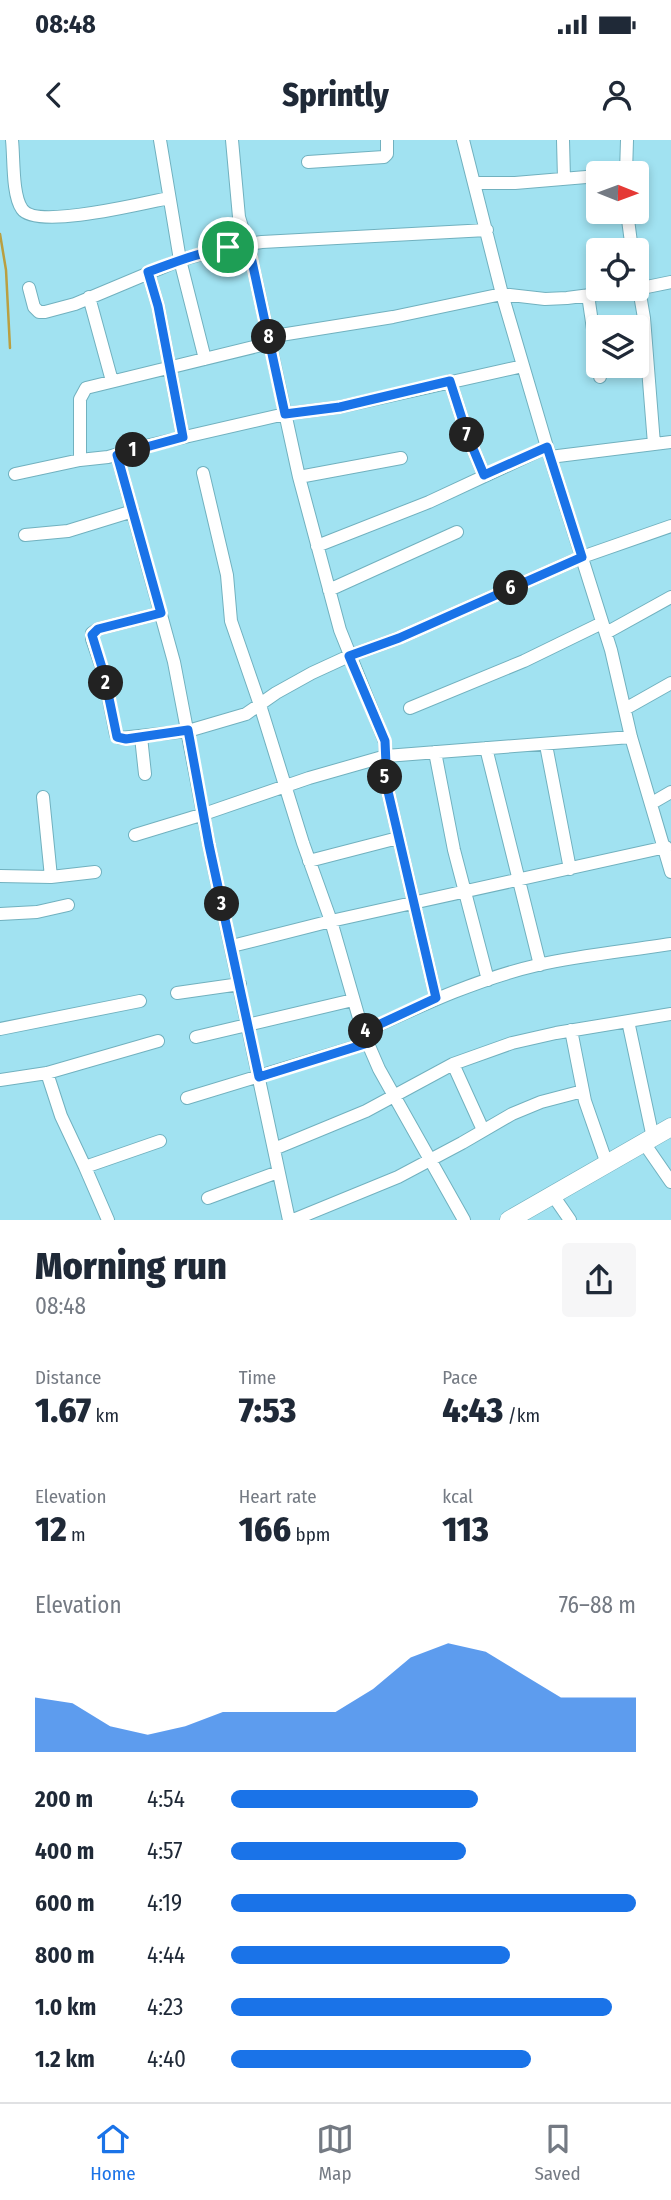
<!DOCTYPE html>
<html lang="en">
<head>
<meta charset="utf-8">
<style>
	:root { --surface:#fff; --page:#f6f6f7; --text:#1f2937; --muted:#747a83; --line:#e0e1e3; --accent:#1a73e8 }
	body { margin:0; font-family:"Fira Sans Condensed",sans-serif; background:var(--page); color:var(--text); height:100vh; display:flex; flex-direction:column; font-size:26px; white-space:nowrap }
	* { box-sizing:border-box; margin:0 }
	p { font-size:23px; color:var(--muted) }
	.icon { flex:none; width:38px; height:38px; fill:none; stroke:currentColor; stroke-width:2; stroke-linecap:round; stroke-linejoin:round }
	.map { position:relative; height:1080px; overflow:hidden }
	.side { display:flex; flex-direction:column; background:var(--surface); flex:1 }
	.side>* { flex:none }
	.needle { width:46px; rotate:91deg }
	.tools { position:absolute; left:586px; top:21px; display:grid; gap:14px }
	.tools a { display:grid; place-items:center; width:63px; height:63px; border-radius:7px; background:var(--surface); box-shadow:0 4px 10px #0003; font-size:35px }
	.pin { position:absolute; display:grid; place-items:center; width:60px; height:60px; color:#fff; margin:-30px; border:4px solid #fff; border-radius:50%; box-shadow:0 2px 7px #0007 }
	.km { position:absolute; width:35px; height:35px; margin:-18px; border-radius:50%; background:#222; color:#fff; font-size:19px; line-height:35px; text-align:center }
	.round { display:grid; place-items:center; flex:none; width:74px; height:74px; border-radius:7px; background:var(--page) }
	.summary { display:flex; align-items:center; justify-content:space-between; height:119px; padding:0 35px }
	h1 { font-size:38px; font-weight:800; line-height:52px }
	.metrics { display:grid; grid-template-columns:repeat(3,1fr); gap:10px; height:119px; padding:7px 35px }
	.metrics div { display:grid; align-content:center }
	.metrics b { font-size:35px; font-weight:800 }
	.metrics small { font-size:19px; font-weight:400 }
	.metrics p { font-size:19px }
	.chart { height:196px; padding:14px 35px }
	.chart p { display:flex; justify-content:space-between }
	.chart svg { width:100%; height:126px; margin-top:7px; fill:var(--accent); opacity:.7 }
	ul { padding:0 35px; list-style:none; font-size:23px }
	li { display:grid; grid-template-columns:112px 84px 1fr; align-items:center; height:52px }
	li i { height:18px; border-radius:9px; background:var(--accent) }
	.status { display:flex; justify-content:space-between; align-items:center; height:49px; padding:0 35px; background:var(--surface); direction:ltr }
	.status svg { height:19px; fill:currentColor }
	header { display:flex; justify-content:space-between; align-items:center; height:91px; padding:0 35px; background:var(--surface); font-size:32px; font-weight:800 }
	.dock { display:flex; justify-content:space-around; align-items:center; height:98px; border-top:2px solid var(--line); background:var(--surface); font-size:19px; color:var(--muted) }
	.dock a { display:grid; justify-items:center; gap:4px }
	.dock .selected { color:var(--accent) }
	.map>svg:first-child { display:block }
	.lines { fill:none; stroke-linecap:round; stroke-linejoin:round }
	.stream { stroke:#ba9f40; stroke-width:2.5 }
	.street-casing { stroke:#71b1bf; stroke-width:14 }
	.secondary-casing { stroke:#71b1bf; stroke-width:19 }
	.street { stroke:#fff; stroke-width:12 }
	.secondary { stroke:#fff; stroke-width:18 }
	.route-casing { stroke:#fff; stroke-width:14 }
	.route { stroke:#1a73e8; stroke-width:9 }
</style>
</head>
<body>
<div class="status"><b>08:48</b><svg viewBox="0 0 49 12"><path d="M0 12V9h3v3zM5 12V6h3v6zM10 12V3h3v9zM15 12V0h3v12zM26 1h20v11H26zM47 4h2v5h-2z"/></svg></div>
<header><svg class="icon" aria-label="back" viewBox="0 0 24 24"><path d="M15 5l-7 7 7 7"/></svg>Sprintly<svg class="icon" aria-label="person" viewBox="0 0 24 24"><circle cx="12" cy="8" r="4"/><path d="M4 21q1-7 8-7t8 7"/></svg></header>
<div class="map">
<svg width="671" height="1080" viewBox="0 0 671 1080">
	<rect width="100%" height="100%" fill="#a1e2f1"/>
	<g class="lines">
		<!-- stream -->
		<path class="stream" d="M0,94L6,130L10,208"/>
		<defs>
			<path id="street" d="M12,0C14,18 12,55 22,69C36,90 144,63 169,58
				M160,0L180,120L205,219
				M232,0L239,77L251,117L299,337L340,490L385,602L387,647L436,858
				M463,0L502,154L547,307L611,510L631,597L671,732
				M563,0L564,39
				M308,22L384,17L387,14V0
				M626,33L627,0
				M475,43H515L598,36
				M627,72L632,110
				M148,132L158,166L183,297
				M637,137L644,178L654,304
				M29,148L34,167L39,172H45L75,164L180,120L228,107L262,102L487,90
				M637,149L671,142
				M588,155L600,237
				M89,157L112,241
				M268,197L393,177L502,154L545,159L567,158L636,149
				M450,241L467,294L484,335
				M117,315L174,522L209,705L289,1080
				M550,317L671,302
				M80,320V259L86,248L270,203
				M203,333L227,435L231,481L260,565L303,703L331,781L363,892L379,929L464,1080
				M15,334L80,320L108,317L150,305L285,274L340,267L523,226
				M299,337L401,318
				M25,395L68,391L133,371
				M317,406L429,362L547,307
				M329,450L457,392
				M161,473L98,489L92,493V499L104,534L116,595L120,598L188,591L246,574L276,553L312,533L349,516L399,498L582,417L671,386
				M606,493L671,457
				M410,568L524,521L602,483
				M625,569L671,543
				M141,597L145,634
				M546,605L570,729
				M486,608L540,825
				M435,612L454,710L488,840
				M43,657L51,737
				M652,663L671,652
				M135,695L204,674L309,638L386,616L631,597
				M309,721L398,698
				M0,736L51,737L95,732
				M0,774L37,772L68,765
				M232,806L331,781L666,707
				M177,853L240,844
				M628,881L653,998
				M0,889L140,861
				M571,890L585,961L607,1024
				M363,892C420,866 477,839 538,825C582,815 627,811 671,804
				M196,897L353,860
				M453,924L483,990
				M47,933L61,976L85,1027
				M0,940L47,933L158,901
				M187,958L368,903
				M644,1003L671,1042
				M274,1009L366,971L453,924L512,903L556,893L671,874
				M552,1054L570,1080
				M208,1058L278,1032
				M108,1080L85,1027L160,1001
				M293,1080L398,1037L462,1003L512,974L541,962L583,951"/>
			<path id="secondary" d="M509,1080L671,987"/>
		</defs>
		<!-- street casing -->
		<use href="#street" class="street-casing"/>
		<!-- secondary casing -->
		<use href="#secondary" class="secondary-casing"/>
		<!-- street -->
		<use href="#street" class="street"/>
		<!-- secondary -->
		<use href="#secondary" class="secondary"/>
	</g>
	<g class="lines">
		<defs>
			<path id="route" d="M247,105L251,117L285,274L340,267L450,241L467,294L484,335L547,307L582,417L399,498L349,516L385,601L387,647L436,858L363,892L368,903L259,937L209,705L188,590L126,599L117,597L104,534L92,495L98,489L161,473L117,315L183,297L158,166L148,132C180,120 212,108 247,105Z"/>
		</defs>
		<!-- route casing -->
		<use href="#route" class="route-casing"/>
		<!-- route -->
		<use href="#route" class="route"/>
	</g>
</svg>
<div class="tools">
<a><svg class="needle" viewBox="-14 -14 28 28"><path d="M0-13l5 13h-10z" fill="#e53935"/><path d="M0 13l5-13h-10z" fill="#747a83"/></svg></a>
<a><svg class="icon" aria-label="locate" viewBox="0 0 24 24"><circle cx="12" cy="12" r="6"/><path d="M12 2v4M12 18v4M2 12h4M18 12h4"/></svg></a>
<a><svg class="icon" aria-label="layers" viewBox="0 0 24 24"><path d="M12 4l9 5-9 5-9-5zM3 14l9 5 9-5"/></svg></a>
</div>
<div class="pin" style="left:228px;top:107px;background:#1e9e55"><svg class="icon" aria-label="arrive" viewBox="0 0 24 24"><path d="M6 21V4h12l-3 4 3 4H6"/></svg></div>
<b class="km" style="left:133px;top:310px">1</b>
<b class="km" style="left:106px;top:543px">2</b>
<b class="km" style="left:222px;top:764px">3</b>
<b class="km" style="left:366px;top:891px">4</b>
<b class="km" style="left:385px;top:637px">5</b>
<b class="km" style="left:511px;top:448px">6</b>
<b class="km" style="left:467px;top:295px">7</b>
<b class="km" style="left:269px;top:197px">8</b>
</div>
<section class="side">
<div class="summary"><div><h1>Morning run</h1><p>08:48</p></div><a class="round"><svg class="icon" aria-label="share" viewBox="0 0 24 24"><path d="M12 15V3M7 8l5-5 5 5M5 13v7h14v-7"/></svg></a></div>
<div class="metrics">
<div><p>Distance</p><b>1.67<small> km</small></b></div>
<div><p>Time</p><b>7:53</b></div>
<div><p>Pace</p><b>4:43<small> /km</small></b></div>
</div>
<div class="metrics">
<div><p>Elevation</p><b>12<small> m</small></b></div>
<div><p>Heart rate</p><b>166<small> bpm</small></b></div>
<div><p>kcal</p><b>113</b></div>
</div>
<div class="chart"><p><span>Elevation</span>76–88 m</p>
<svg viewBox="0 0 160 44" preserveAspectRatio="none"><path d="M0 44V25L10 27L20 35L30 38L40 35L50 30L60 30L70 30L80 30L90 22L100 11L110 6L120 9L130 17L140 25L150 25L160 25V44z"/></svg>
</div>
<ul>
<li><b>200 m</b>4:54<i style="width:61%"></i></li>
<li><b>400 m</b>4:57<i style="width:58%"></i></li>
<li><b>600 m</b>4:19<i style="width:100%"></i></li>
<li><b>800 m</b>4:44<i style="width:69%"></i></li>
<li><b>1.0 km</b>4:23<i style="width:94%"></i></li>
<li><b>1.2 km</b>4:40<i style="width:74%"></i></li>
</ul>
</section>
<nav class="dock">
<a class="selected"><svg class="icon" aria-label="home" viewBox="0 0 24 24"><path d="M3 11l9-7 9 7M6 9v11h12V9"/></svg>Home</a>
<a><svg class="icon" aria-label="map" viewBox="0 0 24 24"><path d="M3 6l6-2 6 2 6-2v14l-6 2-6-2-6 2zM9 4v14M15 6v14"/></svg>Map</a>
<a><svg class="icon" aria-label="saved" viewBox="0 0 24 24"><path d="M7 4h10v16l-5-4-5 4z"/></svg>Saved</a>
</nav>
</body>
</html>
